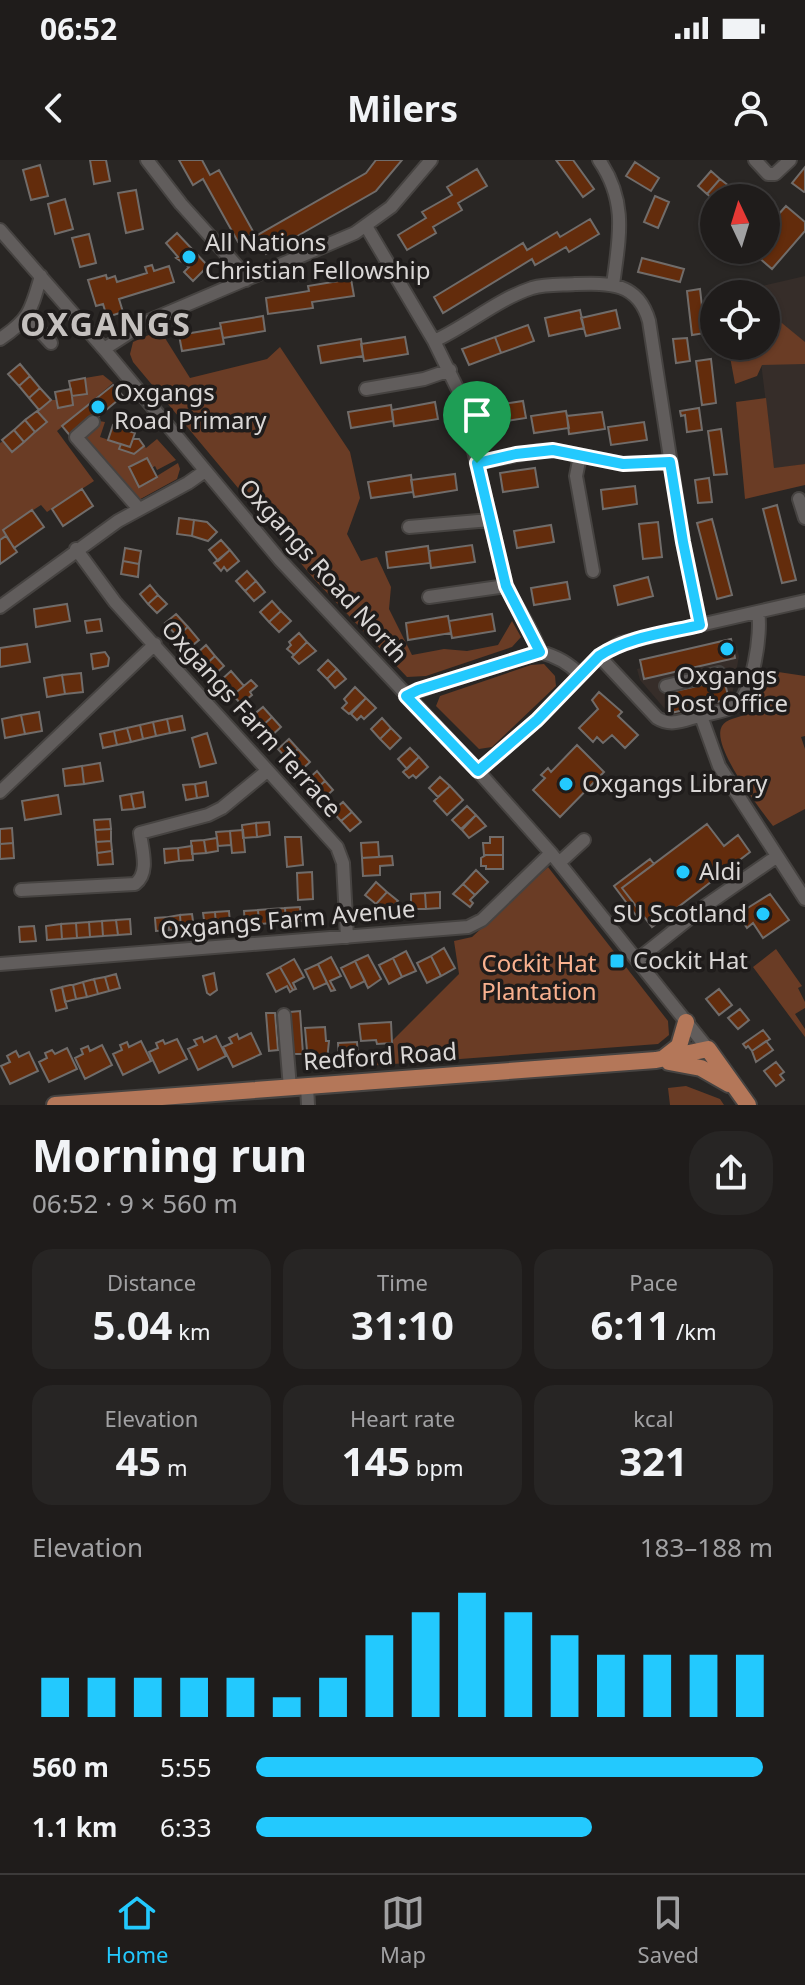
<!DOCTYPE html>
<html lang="en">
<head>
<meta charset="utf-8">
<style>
	:root { --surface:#1f1c1b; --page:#272524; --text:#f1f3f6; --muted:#a1a1a3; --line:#3c3a3a; --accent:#23c9fe }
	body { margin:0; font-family:"Noto Sans",sans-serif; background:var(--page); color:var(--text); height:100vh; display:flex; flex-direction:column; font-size:30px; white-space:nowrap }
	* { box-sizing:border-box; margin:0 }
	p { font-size:26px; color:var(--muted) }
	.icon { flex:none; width:44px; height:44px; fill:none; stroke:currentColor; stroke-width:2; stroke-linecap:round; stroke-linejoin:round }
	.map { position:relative; height:945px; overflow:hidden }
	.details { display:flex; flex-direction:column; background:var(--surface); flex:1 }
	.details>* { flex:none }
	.needle { width:52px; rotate:356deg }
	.fabs { position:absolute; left:700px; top:24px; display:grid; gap:16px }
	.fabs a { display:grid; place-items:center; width:80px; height:80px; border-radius:50%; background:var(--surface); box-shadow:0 2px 6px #0004,0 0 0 2px var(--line); font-size:40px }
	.pin { position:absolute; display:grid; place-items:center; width:68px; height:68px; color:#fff; margin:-82px -34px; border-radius:50% 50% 50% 0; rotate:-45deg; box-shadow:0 0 8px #0007 }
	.pin .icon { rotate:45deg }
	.round { display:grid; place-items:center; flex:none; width:84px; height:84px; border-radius:32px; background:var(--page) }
	.overview { display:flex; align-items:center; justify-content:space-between; height:136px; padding:0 32px }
	h1 { font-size:44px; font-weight:700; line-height:60px }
	.metrics { display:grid; grid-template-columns:repeat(3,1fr); gap:12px; height:136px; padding:8px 32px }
	.metrics div { display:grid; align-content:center; border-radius:20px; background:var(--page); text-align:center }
	.metrics b { font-size:40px; font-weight:700 }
	.metrics small { font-size:22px; font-weight:400 }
	.metrics p { font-size:22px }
	.chart { height:224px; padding:16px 32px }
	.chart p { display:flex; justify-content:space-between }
	.chart svg { width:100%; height:144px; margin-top:8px; stroke:var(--accent); stroke-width:6 }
	ul { padding:0 32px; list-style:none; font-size:26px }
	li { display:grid; grid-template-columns:128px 96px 1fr; align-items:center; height:60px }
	li i { height:20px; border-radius:10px; background:var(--accent) }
	.status { display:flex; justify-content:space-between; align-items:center; height:56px; padding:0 40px; background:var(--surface); direction:ltr }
	.status svg { height:22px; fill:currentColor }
	header { display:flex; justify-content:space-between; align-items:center; height:104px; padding:0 32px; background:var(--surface); font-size:36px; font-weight:700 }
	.menu { display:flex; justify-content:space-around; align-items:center; height:112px; border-top:2px solid var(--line); background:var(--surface); font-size:22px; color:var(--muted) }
	.menu a { display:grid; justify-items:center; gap:4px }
	.menu .current { color:var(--accent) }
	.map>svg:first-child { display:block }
	.built { fill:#362d29 }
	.green { fill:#6a3c25 }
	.building { fill:#632c0c; stroke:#706c6a; stroke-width:2 }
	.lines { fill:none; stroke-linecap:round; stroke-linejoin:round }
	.minor-casing { stroke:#464341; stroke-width:16 }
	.major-casing { stroke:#464341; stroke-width:20 }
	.minor { stroke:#615d5c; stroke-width:12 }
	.major { stroke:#b47759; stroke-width:16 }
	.route-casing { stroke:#fff; stroke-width:16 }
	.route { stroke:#23c9fe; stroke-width:10 }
	.poi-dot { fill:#23c9fe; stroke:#1f1c1b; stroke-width:3 }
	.labels { text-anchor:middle; stroke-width:7; stroke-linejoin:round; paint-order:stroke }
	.poi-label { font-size:24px; fill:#dad7d6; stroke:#1f1c1b; text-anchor:start }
	.street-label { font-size:24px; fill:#dad7d6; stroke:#1f1c1b }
	.park-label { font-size:24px; fill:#f9b18f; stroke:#1f1c1b }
	.district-label { font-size:32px; font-weight:bold; letter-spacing:2px; fill:#c5c1bf; stroke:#1f1c1b }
</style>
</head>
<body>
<div class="status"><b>06:52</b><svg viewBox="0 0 49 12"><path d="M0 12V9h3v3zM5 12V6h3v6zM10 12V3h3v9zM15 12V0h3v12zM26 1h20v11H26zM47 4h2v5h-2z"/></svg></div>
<header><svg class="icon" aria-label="back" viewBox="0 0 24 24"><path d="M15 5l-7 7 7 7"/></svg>Milers<svg class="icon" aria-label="person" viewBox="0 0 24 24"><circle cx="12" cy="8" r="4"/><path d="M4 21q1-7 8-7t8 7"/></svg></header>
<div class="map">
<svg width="805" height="945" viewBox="0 0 805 945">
	<rect width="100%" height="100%" fill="#292624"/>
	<!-- built -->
	<path class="built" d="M805,116V304L774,309L759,186H766V134H753V128Z
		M736,485L739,496L731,541L671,556L640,520L637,509Z"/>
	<!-- green -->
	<path class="green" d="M766,150L805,182V204L762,205L757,216L735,224L728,186H766Z
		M160,170L190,218L267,199L280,187L350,292L360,338L347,374L361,401L377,397L391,427L389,449L412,495L444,489L467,491L498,485L512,461L521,477L512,487L426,516L407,517L314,419L133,202L130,194L133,182Z
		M103,215L113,223L57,271L94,321L47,352L41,345L3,370L6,376L0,380V283L3,281L12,291L47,263L38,252L51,240H57L58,247L73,245L72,236L87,234L85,218Z
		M766,238L774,308L805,304V325L745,339L736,242Z
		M99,261L105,262L100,277L121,284L120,289L144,286L146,288L157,279L176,300L157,310L155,306L152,308L147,298L129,307L139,327L178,303L180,309L177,319L135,342L79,276Z
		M544,504L555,516L556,526L492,587L479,589L436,546L440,536L531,505Z
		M765,510L805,516V576L801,577L805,589V649L773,666C761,650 710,586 722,566C726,559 737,558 744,555C760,546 761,525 765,510Z
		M548,707L668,861L669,875L658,884L367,906L459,814L454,781L472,777Z
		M776,789L802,826L798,828L805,842V848L795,854L805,869V877L753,807Z
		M686,926L720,939L724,945H670L668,928Z"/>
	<!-- building -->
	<path class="building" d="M90,0H106L110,21L94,24Z
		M179,0H202L210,15L219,10L254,73L238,82L203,19L193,25Z
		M376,0H402L376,31L266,94L256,76L366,13Z
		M556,0H573L594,29L583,37Z
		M635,2L659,18L651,31L626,16Z
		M40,5L48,36L31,40L23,10Z
		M805,7V31L804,32L792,23Z
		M477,9L487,26L458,43L462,50L433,67L436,73L407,90L398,75L426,58L422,52L452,35L447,27Z
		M711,11L720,19L707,34L698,26Z
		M720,19L729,26L714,40L707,34Z
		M136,30L143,69L126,73L118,33Z
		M655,36L669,42L658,68L644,62Z
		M65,39L73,69L55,74L48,44Z
		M786,46L805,62V71L772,109L750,90H766V62L769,65Z
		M590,59L599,74L569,92L566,87L535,105L532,99L443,153L434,137L523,83L527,90L557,72L560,77Z
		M177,73L208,106L193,121L184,112L189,107L176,98L178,97L166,83Z
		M89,74L96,103L80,107L72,78Z
		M642,98L684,109L680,122L638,112Z
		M152,105L154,111L169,106L174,122L119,139L123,152L107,157L103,144L96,146L88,120L106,115L107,119L115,116L117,122L147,113L145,107Z
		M351,119L354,136L312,142L313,148L268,154L266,138L309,131L308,126Z
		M700,129L705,173L692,175L687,131Z
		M580,150L584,168L549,176L545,158Z
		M616,150L620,168L586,176L581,158Z
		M263,156L265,171L223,178L220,163Z
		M528,165L534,181L501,193L495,177Z
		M221,168L224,184L182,191L179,175Z
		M405,177L408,194L364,201L361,184Z
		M495,177L501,193L469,205L462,189Z
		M687,178L690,201L676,203L673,179Z
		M361,179L363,196L321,203L318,186Z
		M711,199L716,243L702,245L696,201Z
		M20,204L30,216L19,226L8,214Z
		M30,216L40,228L29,238L19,226Z
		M85,218L87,234L72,236L69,221Z
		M113,225L123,236L72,278L62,266Z
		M40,228L51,240L39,250L29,238Z
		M71,229L73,245L58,248L55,232Z
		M523,241L526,258L492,263L489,246Z
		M435,242L438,259L394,266L392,250Z
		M391,245L393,261L351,268L348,252Z
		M699,248L702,270L687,272L685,255L681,256L680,251Z
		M37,251L47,262L35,272L25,260Z
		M566,251L569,268L534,273L531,256Z
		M602,252L605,269L569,274L567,256Z
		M25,260L35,272L24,282L14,270Z
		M118,260L128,263L126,270L135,273L130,287L108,280L113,265L116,266Z
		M644,262L647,280L611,285L608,267Z
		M721,269L727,314L714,315L708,271Z
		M14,270L24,282L12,292L2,280Z
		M133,279H139L144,286L134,294L119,289L121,284L130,287Z
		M147,298L157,317L139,327L129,307Z
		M535,308L538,327L503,332L500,313Z
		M455,314L457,330L414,337L411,320Z
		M411,315L413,332L371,338L368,322Z
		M709,318L712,342L698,343L695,320Z
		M635,326L637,344L603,349L601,330Z
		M82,329L93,346L63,366L52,349Z
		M777,345L796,420L782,423L763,349Z
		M32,350L44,367L14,388L3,370Z
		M179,358L194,360L192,376L177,374Z
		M712,359L732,435L717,439L697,363Z
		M194,360L207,362L217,372L208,381L192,376Z
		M658,362L662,397L643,399L639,364Z
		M551,365L554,382L517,388L514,371Z
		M6,376L17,392L0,404V380Z
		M221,380L230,390L218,401L209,390Z
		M472,385L475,402L431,408L429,391Z
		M428,386L430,403L388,408L386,392Z
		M125,388L141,391L139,404L123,401Z
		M230,390L239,401L227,411L224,407L221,411L214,403Z
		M123,401L139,404L138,417L121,414Z
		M247,411L256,421L245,431L236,421Z
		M648,417L653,436L618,445L614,426Z
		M256,421L265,432L254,441L245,431Z
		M567,422L570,439L534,445L531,428Z
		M150,425L158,435L148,444L140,434Z
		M158,435L167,444L157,453L148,444Z
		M272,441L281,451L269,462L260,452Z
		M67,444L70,461L36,467L34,449Z
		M281,451L291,461L279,472L269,462Z
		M176,454L188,467L177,476L165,463Z
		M492,454L495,471L452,478L449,461Z
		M448,456L451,473L408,480L406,463Z
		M100,459L102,471L87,473L85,461Z
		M188,467L199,480L188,489L177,476Z
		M299,473L307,482L294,495L287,489L291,485L289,482Z
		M731,479L735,498L644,519L640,500Z
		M307,482L316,491L299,504L292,497Z
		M27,484L30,502L0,507V488Z
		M206,485L215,496L204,506L195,495Z
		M105,492L109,498L108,506L93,509L91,494Z
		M215,496L224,506L213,516L204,506Z
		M328,500L337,509L327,519L318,510Z
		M337,509L346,519L335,528L327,519Z
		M231,511L244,526L233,535L220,521Z
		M81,513L83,532L65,534L62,515Z
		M62,515L65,534L47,537L44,518Z
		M251,520L257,526L250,532L252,535L241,544L233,535Z
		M724,520L729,539L671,553L666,533Z
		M355,527L366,538L349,554L342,548L347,543L344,539Z
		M599,532L622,552L618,556L638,575L625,588L612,575L603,583L597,577L593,582L579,568L598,549L592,540Z
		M366,538L376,548L364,559L361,556L357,560L351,554Z
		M263,547L272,557L261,567L252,556Z
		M39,552L42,571L25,574L21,555Z
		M21,555L25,574L5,578L2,559Z
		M182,556L185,570L170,573L167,559Z
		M272,557L281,567L270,577L261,567Z
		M382,558L391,568L380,579L371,569Z
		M167,559L170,573L156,576L153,562Z
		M153,562L156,576L143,579L140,565Z
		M140,565L143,579L131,582L127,568Z
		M127,568L131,582L117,585L114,571Z
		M391,568L401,578L390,589L380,579Z
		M114,571L117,585L103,588L100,574Z
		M207,573L216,603L200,607L192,578Z
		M289,579L298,589L287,599L278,589Z
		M577,585L604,612L560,657L533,630L545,618L541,615L548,608L551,612Z
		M410,588L419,597L407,609L398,599Z
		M298,589L310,602L297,614L287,599Z
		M419,597L428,607L416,618L413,615L409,618L403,612Z
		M100,603L103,621L84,624L82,606Z
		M82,606L84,624L65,626L63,609Z
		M317,611L325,621L314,631L306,621Z
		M440,617L450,626L438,637L429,628Z
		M325,621L333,630L322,640L314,631Z
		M206,622L208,636L197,638L195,624Z
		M195,624L197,638L186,640L183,625Z
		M450,626L463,640L447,655L434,641Z
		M143,632L145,647L134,649L131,634Z
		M131,634L134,649L122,650L120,636Z
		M58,635L61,654L25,660L22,641Z
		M343,642L352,652L341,661L332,651Z
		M467,646L476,655L461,669L452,660Z
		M352,652L361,662L350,671L341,661Z
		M476,655L486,666L469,678L462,670Z
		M110,659L111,669L95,670L94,660Z
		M269,662L270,675L257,677L256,663Z
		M256,663L257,677L243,678L242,665Z
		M707,664L724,686L738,675L750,692L652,767L622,728Z
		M12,668L13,683L0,684V669Z
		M111,669V681L96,682L95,670Z
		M243,670L245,692L232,693L230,671Z
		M230,671L231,685L218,686L216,672Z
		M285,677H301L303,705L287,707Z
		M490,677H503V695H484L483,683H490Z
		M217,678L218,691L206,693L204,680Z
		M204,680L206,693L192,694L191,681Z
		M111,681L112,691L97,693L96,682Z
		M378,682L379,697L362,698L361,683Z
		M13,683L14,698L0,699V684Z
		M192,686L193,700L179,701L178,688Z
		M178,688L179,701L165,703L164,689Z
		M112,691L113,704L98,705L97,693Z
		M486,695H503V709H486V706H481V698Z
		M392,696L393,705L380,706V715L363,716L362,698Z
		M650,699L654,704L622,728L643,755L638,758L614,726Z
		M476,710L488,722L475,735L463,724Z
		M312,712L313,739L298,740L297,713Z
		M376,722L387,732L376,744L365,735Z
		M463,724L475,735L470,740L473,743L470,747L453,734Z
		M387,732L398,741L387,754L376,744Z
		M440,732V748L426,749L425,733Z
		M425,733L426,749H411V734Z
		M770,734L789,760L763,778L753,763L747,768L739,756L747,751L746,749Z
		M300,747L301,761L286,762L285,748Z
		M285,748L286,762L273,763L271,749Z
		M271,749L273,763L259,764L258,750Z
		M258,750L259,764L245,765L244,751Z
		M229,751L230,765L216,766L215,752Z
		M215,752L216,766L205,767L203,753Z
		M192,754L194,768L181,769L180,755Z
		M180,755L181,769L169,770L168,757Z
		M168,757L169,770L156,771L155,758Z
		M130,759L131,774L118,775L116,760Z
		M116,760L118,775L103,776L102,761Z
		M102,761L103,776L90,777L89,762Z
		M89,762L90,777L77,778L76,763Z
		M76,763L77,778L62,779L61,764Z
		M61,764L62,779L47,780L46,766Z
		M34,766L36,781L20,782L19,767Z
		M444,788L455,808L441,816L431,796Z
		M406,791L416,811L402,817L393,798Z
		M368,795L381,819L368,828L355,801Z
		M431,796L441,816L427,823L417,803Z
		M331,797L341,816L330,821L335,830L331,831L318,804Z
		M393,798L402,817L389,824L379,805Z
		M294,799L304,817L293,823L296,829L293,830L280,807Z
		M355,801L365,821L351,828L341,808Z
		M318,804L327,823L314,829L305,810Z
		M280,807L293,830L290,832L287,826L276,832L267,814Z
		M214,813L217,830L210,835L207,833L203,816Z
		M116,814L120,828L109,831L105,817Z
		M105,817L109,831L98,834L94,819Z
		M94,819L98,834L87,837L83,822Z
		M83,822L87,837L76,839L73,825Z
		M70,825H73L76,839L65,842L62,827Z
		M62,827L67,848L56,851L51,830Z
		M719,829L732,845L719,855L706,839Z
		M740,849L749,860L738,869L728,858Z
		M300,851L303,894H293L290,852Z
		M266,853H275L278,890L269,891Z
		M391,862L392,883L377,884L376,880L361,881L359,864Z
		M325,867L326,881H329L327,900L308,902L305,868Z
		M763,870L770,879L752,891L748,886L746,888L743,884Z
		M251,873L261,894L233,907L223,887L232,883L229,878L237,874L239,879Z
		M216,876L226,896L198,910L188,889L197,885L194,880L202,877L204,882Z
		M177,879L187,899L159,913L149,892L158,888L156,883L163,880L165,884Z
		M141,881L151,901L123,915L113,894L122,890L120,885L127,882L129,887Z
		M766,881L773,890L756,902L752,891Z
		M357,882L358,898L339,899L338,883Z
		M102,885L112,905L85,919L75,898L83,894L81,889L88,886L90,891Z
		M67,888L77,909L49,922L39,902L47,898L45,893L52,890L55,894Z
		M16,891L19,897L29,892L38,911L10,924L1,906L10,902L7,896Z
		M776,902L784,912L780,915L784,920L776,926L764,911Z"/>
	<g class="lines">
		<defs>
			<path id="minor" d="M147,0L181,44L237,106L246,120
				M599,0C628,42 619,78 613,125
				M755,0L768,14H775L790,0
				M366,66L434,181L461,236L506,426C516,448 534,471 540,492
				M0,70L104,189L280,400L478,611L551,693L708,889
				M27,157L51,183
				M0,179C30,159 31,150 41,116
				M434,181C467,166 498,139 532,128C546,124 561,125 575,124C609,123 638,122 649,161L683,382L700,465
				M104,189L146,162L355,73L391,47L431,0
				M366,229L424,219L450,210
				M93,262L76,277L139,349
				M580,296L576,316L593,411
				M477,303L537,291L553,290L623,304L670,302
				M799,339L805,358
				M409,367L490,360
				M76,389L115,442L337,687L343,703L347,777
				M429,437L506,426
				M0,447L118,361L188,323L205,311
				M599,496L657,558C671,567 684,560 699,556C710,553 725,552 735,546C753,534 762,472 758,452
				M666,526L719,513
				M406,536L434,525L540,492C556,496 569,503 580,515
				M701,556L719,606L805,739
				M478,611L537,560L599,496L621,483L805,441
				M0,632L155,484
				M559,703L584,680
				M21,730L135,724C150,713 142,690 140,673L208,655L222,648L267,611
				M637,800L705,746L776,697
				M0,804L468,767L482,760L551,693
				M284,855L290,928
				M307,926L308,945"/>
			<path id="major" d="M665,897L679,886L686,862
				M669,902L701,908L729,924
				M55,945L656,900L708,889L748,945"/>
		</defs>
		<!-- minor casing -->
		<use href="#minor" class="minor-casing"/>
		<!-- major casing -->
		<use href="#major" class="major-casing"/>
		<!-- minor -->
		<use href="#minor" class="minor"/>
		<!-- major -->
		<use href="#major" class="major"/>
	</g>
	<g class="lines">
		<defs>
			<path id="route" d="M553,290L623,304L670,302L683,382L700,465C666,473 628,477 599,496L537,560L478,611L406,536L418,530L540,492L506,426L477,303L516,294Z"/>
		</defs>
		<!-- route casing -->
		<use href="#route" class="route-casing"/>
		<!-- route -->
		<use href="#route" class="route"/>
	</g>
	<!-- markers -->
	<g class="poi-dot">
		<circle cx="189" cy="97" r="8"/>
		<circle cx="98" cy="247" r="8"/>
		<circle cx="727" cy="489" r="8"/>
		<circle cx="566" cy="624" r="8"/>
		<circle cx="683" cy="712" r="8"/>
		<circle cx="763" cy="754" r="8"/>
		<rect x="609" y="793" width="16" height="16" rx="4"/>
	</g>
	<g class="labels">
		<!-- poi labels -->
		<g class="poi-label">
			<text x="205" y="91">All Nations<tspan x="205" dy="28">Christian Fellowship</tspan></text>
			<text x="114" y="241">Oxgangs<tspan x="114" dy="28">Road Primary</tspan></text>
			<text x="727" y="524" text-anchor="middle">Oxgangs<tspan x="727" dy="28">Post Office</tspan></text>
			<text x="582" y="632">Oxgangs Library</text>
			<text x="699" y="720">Aldi</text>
			<text x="747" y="762" text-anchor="end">SU Scotland</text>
			<text x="633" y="809">Cockit Hat</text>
		</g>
		<!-- street labels -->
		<g class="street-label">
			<text transform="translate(323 411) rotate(48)" y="8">Oxgangs Road North</text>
			<text transform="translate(251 559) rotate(48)" y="8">Oxgangs Farm Terrace</text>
			<text transform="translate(288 760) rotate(-5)" y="8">Oxgangs Farm Avenue</text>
			<text transform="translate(380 897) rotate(-4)" y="8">Redford Road</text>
		</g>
		<!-- park labels -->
		<g class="park-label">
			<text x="539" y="812">Cockit Hat<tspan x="539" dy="28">Plantation</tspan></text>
		</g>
		<!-- district labels -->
		<g class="district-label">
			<text x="106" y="176">OXGANGS</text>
		</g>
	</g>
</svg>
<div class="fabs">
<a><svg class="needle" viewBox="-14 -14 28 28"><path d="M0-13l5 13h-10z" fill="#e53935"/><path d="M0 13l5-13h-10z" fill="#a1a1a3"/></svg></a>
<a><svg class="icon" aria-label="locate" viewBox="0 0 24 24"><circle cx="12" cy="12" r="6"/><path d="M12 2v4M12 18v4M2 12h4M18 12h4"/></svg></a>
</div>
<div class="pin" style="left:477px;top:303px;background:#1e9e55"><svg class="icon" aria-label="arrive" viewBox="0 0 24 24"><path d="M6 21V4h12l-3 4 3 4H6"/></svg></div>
</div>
<section class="details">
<div class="overview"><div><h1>Morning run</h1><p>06:52 · 9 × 560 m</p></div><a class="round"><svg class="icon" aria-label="share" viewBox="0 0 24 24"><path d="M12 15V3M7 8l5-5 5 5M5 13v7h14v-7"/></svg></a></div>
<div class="metrics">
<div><p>Distance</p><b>5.04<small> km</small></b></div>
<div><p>Time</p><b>31:10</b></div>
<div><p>Pace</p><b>6:11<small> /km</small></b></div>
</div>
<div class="metrics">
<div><p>Elevation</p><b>45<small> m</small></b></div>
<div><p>Heart rate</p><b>145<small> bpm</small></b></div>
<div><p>kcal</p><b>321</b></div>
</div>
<div class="chart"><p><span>Elevation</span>183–188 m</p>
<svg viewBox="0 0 160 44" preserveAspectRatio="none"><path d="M5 44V32M15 44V32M25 44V32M35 44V32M45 44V32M55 44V38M65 44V32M75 44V19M85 44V12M95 44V6M105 44V12M115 44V19M125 44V25M135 44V25M145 44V25M155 44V25"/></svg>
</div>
<ul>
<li><b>560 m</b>5:55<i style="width:98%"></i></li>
<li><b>1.1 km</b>6:33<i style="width:65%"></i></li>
</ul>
</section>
<nav class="menu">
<a class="current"><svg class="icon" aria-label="home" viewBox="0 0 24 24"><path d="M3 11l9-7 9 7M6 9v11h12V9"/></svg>Home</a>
<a><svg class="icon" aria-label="map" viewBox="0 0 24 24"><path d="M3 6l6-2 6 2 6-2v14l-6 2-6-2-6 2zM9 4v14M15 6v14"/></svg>Map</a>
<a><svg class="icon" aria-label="saved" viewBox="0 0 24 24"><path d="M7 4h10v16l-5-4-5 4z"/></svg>Saved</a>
</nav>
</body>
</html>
